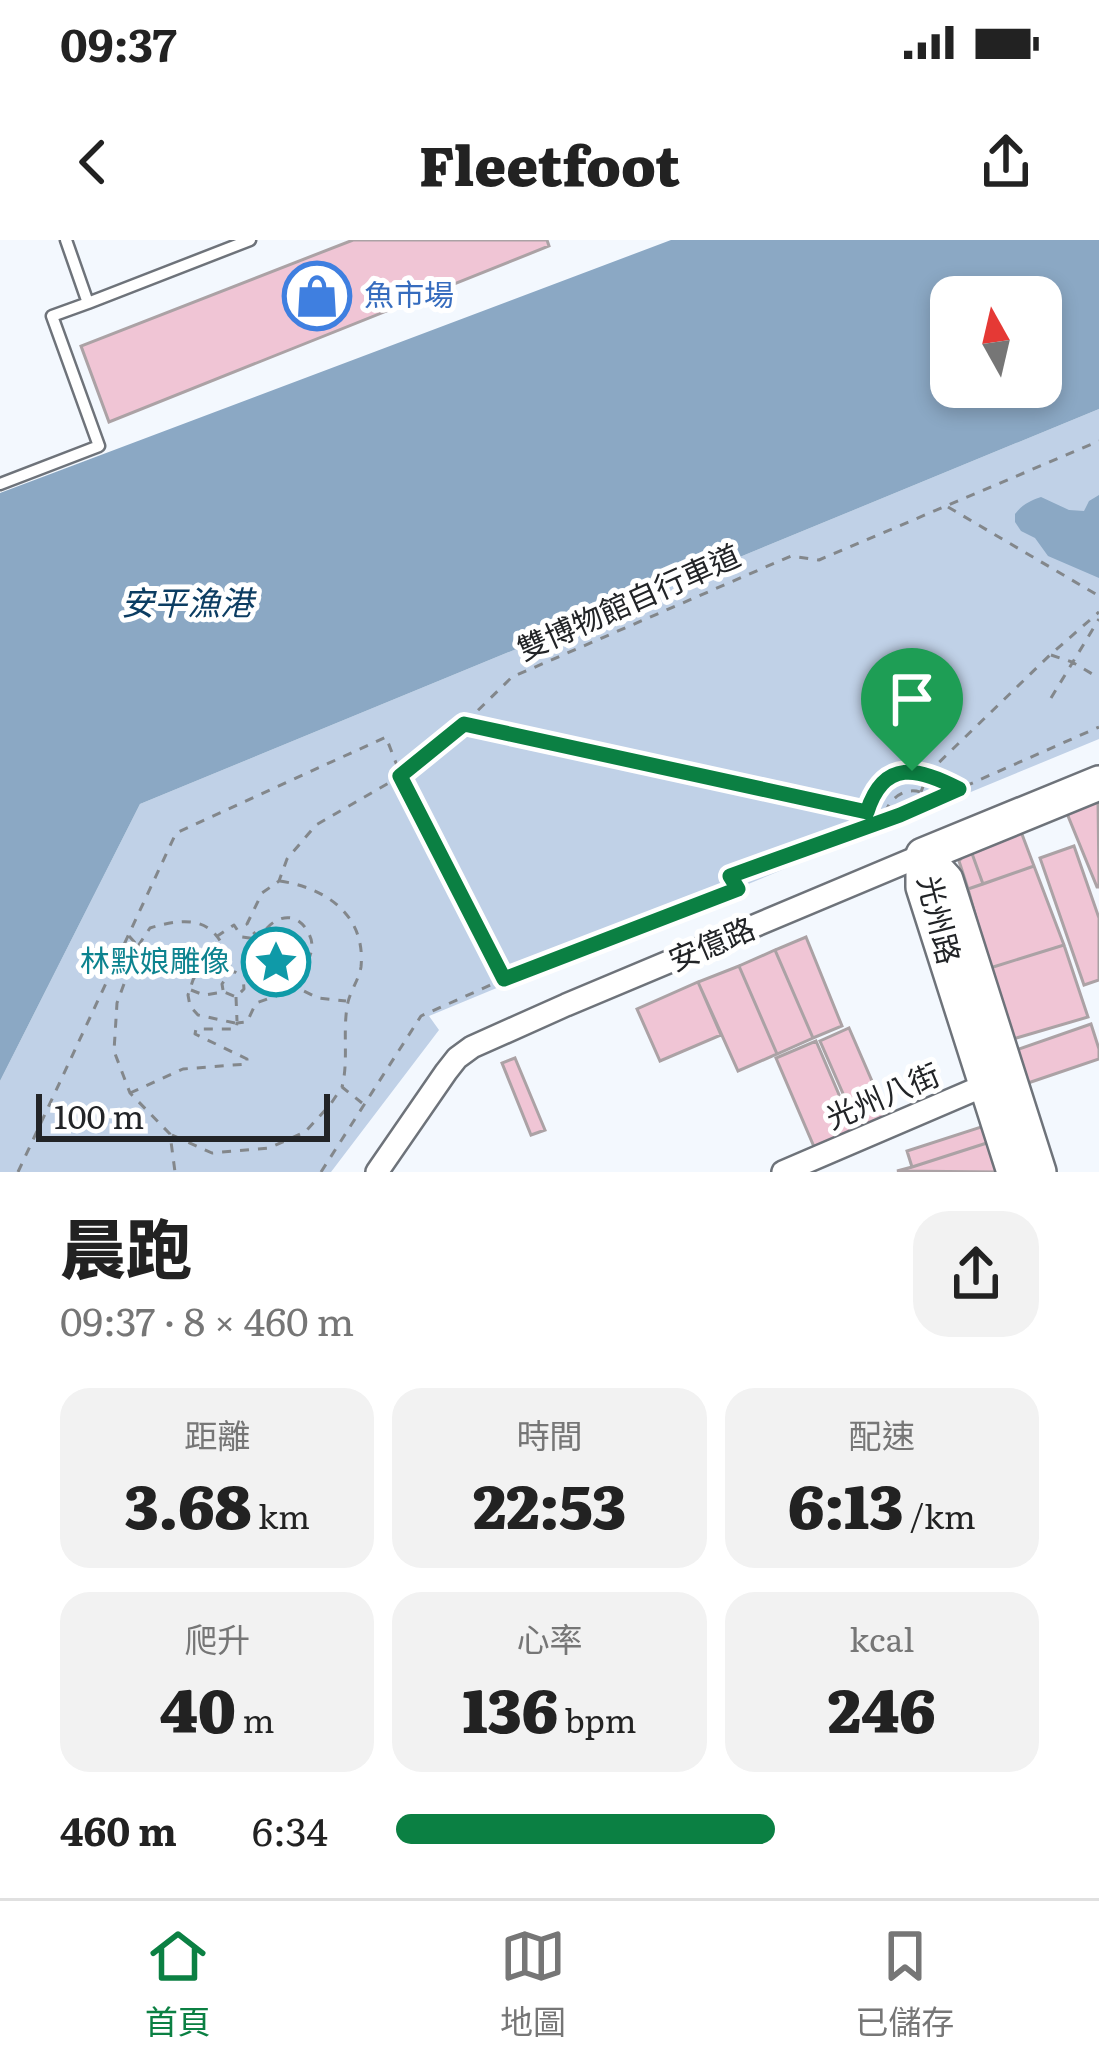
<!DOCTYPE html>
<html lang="zh-TW">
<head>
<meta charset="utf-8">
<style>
	:root { --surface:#fff; --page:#f2f2f2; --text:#222; --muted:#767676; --line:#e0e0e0; --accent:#0b8043 }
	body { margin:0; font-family:Literata,"Noto Sans TC",serif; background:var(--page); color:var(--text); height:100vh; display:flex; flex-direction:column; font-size:45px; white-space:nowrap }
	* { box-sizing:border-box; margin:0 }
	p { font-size:39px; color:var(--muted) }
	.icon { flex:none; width:66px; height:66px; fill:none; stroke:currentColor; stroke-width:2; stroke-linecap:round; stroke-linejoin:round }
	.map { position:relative; height:932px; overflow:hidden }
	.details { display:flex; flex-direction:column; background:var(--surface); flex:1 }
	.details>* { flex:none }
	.needle { width:78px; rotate:352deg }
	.fabs { position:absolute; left:930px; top:36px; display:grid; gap:24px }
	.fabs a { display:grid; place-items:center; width:132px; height:132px; border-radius:24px; background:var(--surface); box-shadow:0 6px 18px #0003; font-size:60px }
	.scale { position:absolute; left:36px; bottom:30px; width:294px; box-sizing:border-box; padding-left:12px; border:6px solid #222427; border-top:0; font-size:33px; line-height:42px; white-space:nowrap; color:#222427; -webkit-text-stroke:9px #fff; paint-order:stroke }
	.pin { position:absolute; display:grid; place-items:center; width:102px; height:102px; color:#fff; margin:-123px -51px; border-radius:50% 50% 50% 0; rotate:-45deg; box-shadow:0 0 12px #0007 }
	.pin .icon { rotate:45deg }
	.round { display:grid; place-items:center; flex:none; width:126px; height:126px; border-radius:36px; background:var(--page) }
	.head { display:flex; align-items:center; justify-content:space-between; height:204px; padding:0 60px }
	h1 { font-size:66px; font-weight:800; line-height:90px }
	.stats { display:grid; grid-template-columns:repeat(3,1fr); gap:18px; height:204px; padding:12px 60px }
	.stats div { display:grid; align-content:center; border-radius:30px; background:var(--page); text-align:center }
	.stats b { font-size:60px; font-weight:800 }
	.stats small { font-size:33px; font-weight:400 }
	.stats p { font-size:33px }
	ul { padding:0 60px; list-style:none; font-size:39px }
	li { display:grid; grid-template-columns:192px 144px 1fr; align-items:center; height:90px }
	li i { height:30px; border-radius:15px; background:var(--accent) }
	.status { display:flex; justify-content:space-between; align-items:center; height:84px; padding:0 60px; background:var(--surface); direction:ltr }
	.status svg { height:33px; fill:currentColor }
	header { display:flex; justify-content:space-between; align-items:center; height:156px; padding:0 60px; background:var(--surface); font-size:54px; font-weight:800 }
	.tab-bar { display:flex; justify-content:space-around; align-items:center; height:168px; border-top:3px solid var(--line); background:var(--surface); font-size:33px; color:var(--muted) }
	.tab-bar a { display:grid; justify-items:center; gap:6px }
	.tab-bar .on { color:var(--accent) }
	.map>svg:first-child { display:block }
	.green { fill:#c0d1e7 }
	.water { fill:#8ba8c4; fill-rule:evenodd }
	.building { fill:#f0c5d5; stroke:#aba2a5; stroke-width:3 }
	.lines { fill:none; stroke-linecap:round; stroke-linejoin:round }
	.lane-casing { stroke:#6e737a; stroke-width:15 }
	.street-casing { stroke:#6e737a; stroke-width:26 }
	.secondary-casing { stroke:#6e737a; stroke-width:38 }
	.path { stroke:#83878b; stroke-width:3; stroke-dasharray:9 9; stroke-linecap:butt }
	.lane { stroke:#fff; stroke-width:10 }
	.street { stroke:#fff; stroke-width:21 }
	.secondary { stroke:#fff; stroke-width:33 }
	.route-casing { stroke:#fff; stroke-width:24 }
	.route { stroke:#0b8043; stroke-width:15 }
	.labels { text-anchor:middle; stroke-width:10; stroke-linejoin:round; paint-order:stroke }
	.shop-label { font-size:30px; fill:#366cbe; stroke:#fff; text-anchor:start }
	.street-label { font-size:30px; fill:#222427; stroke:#fff }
	.culture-label { font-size:30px; fill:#0d838f; stroke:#fff; text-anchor:end }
	.water-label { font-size:33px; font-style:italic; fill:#0c3d62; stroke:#fff }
</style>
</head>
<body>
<div class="status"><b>09:37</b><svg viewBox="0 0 49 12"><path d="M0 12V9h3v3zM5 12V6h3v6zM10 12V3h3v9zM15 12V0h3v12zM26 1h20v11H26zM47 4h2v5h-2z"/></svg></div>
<header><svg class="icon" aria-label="back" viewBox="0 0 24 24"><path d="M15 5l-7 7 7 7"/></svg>Fleetfoot<svg class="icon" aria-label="share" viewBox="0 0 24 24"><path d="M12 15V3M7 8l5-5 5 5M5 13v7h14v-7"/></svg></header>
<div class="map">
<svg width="1099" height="932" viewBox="0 0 1099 932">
	<rect width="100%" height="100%" fill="#f3f8fe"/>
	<!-- green -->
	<path class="green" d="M1099,169V499L429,776L439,790L331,932H0V841L140,564Z"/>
	<!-- water -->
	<path class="water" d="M671,0H1099V169L140,564L0,841V253ZM951,57H1041V147H951Z
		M1099,255V338L1048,316L1035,298L1021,291L1015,282V274C1022,265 1029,261 1041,257L1069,270L1084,271L1089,261Z"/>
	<!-- building -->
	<path class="building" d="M353,0H547L549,6L109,182L81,106Z
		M1098,558L1099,647H1097L1066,571Z
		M1020,589L1034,626L983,644L970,608Z
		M1074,606L1099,678V740L1084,745L1040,618Z
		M970,608L983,644L968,649L959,621Z
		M1034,626L1064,705L990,728L968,649Z
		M806,697L842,786L813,798L775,710Z
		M1064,705L1088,777L1013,799L990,728Z
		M775,710L813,798L777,814L739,726Z
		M739,726L777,814L738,831L698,742Z
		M698,742L721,795L660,821L637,769Z
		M1091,784L1099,809V819L1028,843L1016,810Z
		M849,788L888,878L859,890L820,801Z
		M816,801L855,892L815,909L776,818Z
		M515,818L545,890L531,895L502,823Z
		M984,886L990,902L912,927L907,911Z
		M990,902L999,932L897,931L912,927Z"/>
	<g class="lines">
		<defs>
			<path id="lane" d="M66,0L88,63L250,0
				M0,244L99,206L52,76L88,63"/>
			<path id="street" d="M377,932L446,832L457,818L472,807L566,765L923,615
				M783,932L995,841"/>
			<path id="secondary" d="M923,615L946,640L1039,932
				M923,615V647L1014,932
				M923,615L1099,543"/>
		</defs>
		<!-- lane casing -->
		<use href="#lane" class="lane-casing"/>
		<!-- street casing -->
		<use href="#street" class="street-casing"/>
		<!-- secondary casing -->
		<use href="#secondary" class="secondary-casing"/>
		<!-- path -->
		<path class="path" d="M948,267L1099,356
			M1051,415L1072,422L1099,438
			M1051,458L1099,379
			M465,484L886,576
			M921,552L928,533L1050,415L1099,372
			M885,573C893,551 916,543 933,560
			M869,584C865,553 889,526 922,532C934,535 946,543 958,548
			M280,641C326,648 366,675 361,727C359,739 351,750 348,762C342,790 349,820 342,847
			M129,696L138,706L117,763L114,811L130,853L170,894L175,932
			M259,699L247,684L262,653L279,641L287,619L316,585L401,536L464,484L512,437L791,316L819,320L1099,201
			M138,706L150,688C196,674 221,681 231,732
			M288,743L318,758L346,761
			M191,750L204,755L224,752L236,757L244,749L243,737L261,725
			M223,750L222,744L230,732H235L243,737
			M236,757L237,781
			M235,783L198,775L190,766L188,755L193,740L216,697L234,685L242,697L257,699
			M130,853L183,829L247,824V819L195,794L196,789H236L237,783L247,782L256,763L276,756L288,746V734L302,731C309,720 316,707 309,694C284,643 220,727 288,734
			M172,895L212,913L269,908L305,892L330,865L342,847L362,863
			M18,932L176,593L386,497L401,536L503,738
			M321,932L421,776L504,739L738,649L731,636L900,575L1099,487"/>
		<!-- lane -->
		<use href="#lane" class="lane"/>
		<!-- street -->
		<use href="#street" class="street"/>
		<!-- secondary -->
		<use href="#secondary" class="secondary"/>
	</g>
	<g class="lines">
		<defs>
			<path id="route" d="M464,484L867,572C884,518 919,528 959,549L900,575L730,636L738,649L504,739L400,536Z"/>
		</defs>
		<!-- route casing -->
		<use href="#route" class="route-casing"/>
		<!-- route -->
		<use href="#route" class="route"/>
	</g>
	<!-- icons -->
	<defs>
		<symbol id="shop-ring" viewBox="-11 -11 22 22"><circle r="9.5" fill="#fff" stroke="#3f7fe0" stroke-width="1.5"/><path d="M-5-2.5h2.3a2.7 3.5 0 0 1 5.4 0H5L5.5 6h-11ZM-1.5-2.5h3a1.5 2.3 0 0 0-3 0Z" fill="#3f7fe0"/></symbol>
		<symbol id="sight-ring" viewBox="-11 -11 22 22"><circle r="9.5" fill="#fff" stroke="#0f9aa8" stroke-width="1.5"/><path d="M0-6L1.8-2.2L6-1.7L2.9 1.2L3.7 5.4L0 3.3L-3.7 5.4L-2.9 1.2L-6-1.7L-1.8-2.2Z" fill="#0f9aa8"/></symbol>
	</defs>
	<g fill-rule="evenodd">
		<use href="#shop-ring" x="279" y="18" width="76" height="76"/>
		<use href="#sight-ring" x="238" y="684" width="76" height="76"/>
	</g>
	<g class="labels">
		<!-- shop labels -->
		<g class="shop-label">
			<text x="364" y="66">魚市場</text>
		</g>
		<!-- street labels -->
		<g class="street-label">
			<text transform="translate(629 363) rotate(-24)" y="10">雙博物館自行車道</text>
			<text transform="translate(938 680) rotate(76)" y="10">光州路</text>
			<text transform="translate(712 705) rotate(-23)" y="10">安億路</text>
			<text transform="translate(883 857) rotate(-23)" y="10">光州八街</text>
		</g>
		<!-- culture labels -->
		<g class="culture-label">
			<text x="230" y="732">林默娘雕像</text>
		</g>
		<!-- water labels -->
		<g class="water-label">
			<text x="187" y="375">安平漁港</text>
		</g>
	</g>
</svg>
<div class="fabs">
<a><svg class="needle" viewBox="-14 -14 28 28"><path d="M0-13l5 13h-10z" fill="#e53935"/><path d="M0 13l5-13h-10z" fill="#767676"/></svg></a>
</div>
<div class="scale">100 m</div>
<div class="pin" style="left:912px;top:531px;background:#1e9e55"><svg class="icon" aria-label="arrive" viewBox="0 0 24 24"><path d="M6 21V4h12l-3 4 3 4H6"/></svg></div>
</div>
<section class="details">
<div class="head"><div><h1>晨跑</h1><p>09:37 · 8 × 460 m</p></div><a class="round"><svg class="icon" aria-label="share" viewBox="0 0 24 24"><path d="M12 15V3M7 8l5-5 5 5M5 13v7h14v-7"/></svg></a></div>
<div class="stats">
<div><p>距離</p><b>3.68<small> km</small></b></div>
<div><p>時間</p><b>22:53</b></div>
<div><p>配速</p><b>6:13<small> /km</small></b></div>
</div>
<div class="stats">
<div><p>爬升</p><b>40<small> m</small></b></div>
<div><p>心率</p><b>136<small> bpm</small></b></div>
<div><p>kcal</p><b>246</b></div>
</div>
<ul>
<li><b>460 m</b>6:34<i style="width:59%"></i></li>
</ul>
</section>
<nav class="tab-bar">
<a class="on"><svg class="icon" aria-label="home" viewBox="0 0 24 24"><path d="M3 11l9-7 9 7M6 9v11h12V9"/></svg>首頁</a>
<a><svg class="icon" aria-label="map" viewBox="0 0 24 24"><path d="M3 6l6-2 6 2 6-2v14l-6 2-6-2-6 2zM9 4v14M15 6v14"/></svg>地圖</a>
<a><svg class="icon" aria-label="saved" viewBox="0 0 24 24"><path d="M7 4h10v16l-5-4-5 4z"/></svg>已儲存</a>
</nav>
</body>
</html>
